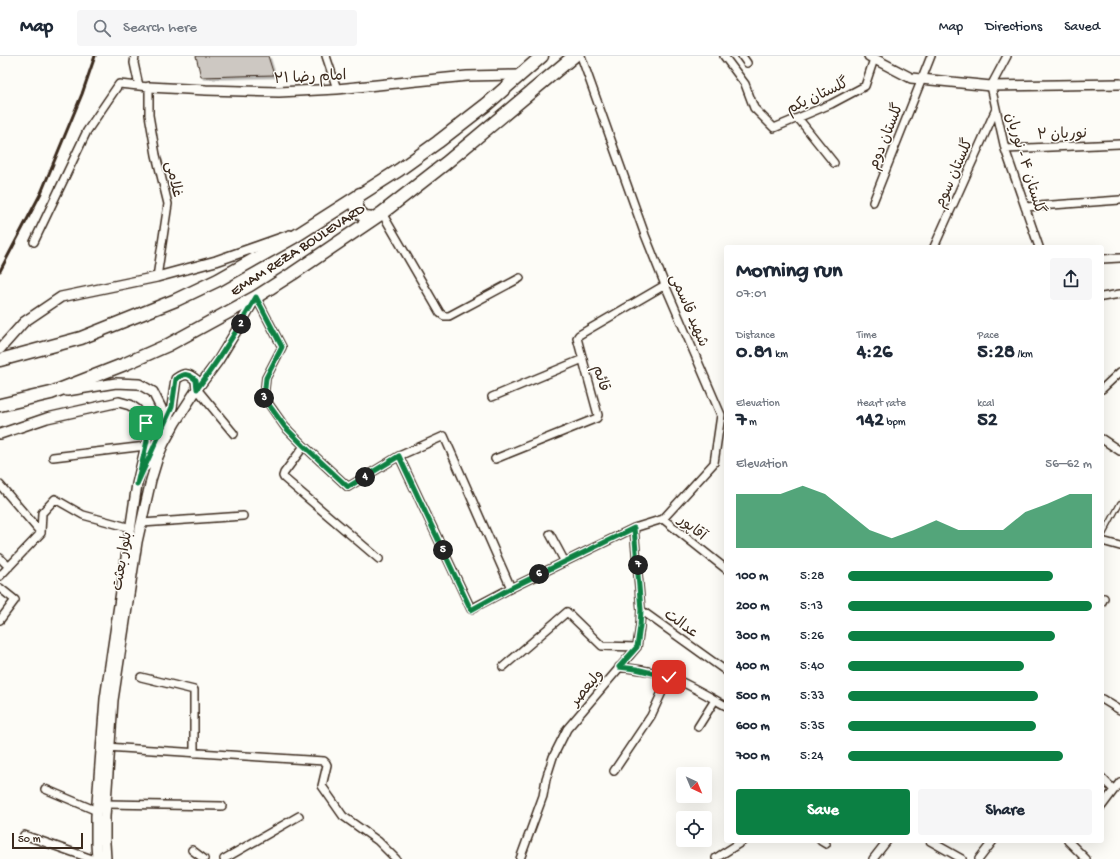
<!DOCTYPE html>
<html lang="en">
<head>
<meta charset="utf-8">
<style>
	:root { --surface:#fff; --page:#f6f6f7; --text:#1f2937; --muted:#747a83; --line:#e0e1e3; --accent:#0b8043 }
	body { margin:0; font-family:"Gochi Hand","Playpen Sans Arabic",sans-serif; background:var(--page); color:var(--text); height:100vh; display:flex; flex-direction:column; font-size:15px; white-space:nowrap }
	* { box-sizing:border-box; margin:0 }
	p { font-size:13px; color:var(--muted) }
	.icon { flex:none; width:22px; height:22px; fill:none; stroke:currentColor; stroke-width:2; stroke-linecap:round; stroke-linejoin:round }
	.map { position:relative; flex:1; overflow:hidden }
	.side { position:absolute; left:724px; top:189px; width:380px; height:598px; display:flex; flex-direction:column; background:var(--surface); border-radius:4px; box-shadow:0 4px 16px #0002 }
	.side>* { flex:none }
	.needle { width:26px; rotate:136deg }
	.fabs { position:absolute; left:676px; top:711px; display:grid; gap:8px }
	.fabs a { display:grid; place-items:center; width:36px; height:36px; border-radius:4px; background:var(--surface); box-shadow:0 4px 16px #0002; font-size:20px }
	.scale { position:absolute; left:12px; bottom:10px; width:71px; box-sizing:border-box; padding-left:4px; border:2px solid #3b2a1e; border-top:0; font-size:11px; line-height:14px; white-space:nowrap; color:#3b2a1e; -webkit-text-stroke:3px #fdfcf7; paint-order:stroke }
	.pin { position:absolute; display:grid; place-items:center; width:34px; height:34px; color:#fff; margin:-17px; border-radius:8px; box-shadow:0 2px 6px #0006 }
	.km { position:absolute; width:20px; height:20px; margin:-10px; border-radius:50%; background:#222; color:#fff; font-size:11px; line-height:20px; text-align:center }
	.round { display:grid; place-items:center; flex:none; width:42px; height:42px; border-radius:4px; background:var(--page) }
	.overview { display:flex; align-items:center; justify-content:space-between; height:68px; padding:0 12px }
	h1 { font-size:22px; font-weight:800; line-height:30px }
	.stats { display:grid; grid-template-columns:repeat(3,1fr); gap:6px; height:68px; padding:4px 12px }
	.stats div { display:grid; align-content:center }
	.stats b { font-size:20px; font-weight:800 }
	.stats small { font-size:11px; font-weight:400 }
	.stats p { font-size:11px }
	.chart { height:112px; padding:8px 12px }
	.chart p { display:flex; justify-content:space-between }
	.chart svg { width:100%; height:72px; margin-top:4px; fill:var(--accent); opacity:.7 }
	.button { display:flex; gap:8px; margin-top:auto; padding:8px 12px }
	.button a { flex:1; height:46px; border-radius:4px; background:var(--accent); color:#fff; font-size:16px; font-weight:800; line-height:46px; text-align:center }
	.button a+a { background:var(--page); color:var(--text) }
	ul { padding:0 12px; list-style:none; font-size:13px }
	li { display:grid; grid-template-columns:64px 48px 1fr; align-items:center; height:30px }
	li i { height:10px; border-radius:5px; background:var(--accent) }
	header { display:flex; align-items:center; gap:24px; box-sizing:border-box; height:56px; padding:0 20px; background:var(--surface); border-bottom:1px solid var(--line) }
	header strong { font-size:19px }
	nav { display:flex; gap:22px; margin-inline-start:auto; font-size:14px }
	.search { width:280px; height:36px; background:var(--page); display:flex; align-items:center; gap:10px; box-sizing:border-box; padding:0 14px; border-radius:4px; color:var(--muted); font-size:15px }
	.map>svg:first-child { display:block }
	.building { fill:#cdc8c2; stroke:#3b2a1e; filter:url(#shadow) }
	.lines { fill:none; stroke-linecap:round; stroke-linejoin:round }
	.service-casing { stroke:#3b2a1e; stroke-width:6 }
	.minor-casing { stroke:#3b2a1e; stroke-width:10 }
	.tertiary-casing { stroke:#3b2a1e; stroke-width:12 }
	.trunk-casing { stroke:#3b2a1e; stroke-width:15 }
	.service { stroke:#fdfcf7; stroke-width:3.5 }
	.minor { stroke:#fdfcf7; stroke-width:7 }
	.tertiary { stroke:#fdfcf7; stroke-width:9 }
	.trunk { stroke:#fdfcf7; stroke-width:12 }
	.rail { stroke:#3b2a1e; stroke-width:3 }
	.route-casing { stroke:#fff; stroke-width:8 }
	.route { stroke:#0b8043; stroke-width:5 }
	.labels { text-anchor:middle; stroke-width:3; stroke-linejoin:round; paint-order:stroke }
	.street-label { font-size:15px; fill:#3b2a1e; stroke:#fdfcf7 }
</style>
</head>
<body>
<header>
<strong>Map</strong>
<div class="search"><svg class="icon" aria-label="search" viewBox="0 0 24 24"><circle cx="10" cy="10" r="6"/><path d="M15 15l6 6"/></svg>Search here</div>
<nav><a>Map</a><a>Directions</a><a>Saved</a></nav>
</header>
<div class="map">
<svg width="1120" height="803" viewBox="0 0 1120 803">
	<defs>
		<filter id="shadow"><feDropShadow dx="2.5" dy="2.5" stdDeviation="0" flood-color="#0004"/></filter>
	</defs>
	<rect width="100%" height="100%" fill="#fdfcf7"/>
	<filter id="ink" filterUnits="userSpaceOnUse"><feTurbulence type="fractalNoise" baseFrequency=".025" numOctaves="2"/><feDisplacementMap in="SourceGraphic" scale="8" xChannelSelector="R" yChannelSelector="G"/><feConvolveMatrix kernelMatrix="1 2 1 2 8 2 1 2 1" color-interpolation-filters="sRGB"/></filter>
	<g filter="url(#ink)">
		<!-- building -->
		<path class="building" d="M196,0H268L274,19L201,21Z"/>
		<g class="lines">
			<defs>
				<path id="service" d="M1102,481L1120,447"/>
				<path id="minor" d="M135,0L134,7L139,30
					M326,0L337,33
					M724,0L745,28L754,52L774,72L831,48L865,30L874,3
					M742,0L747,7
					M1007,0L991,30L1005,93L1039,191
					M798,62L834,107
					M1005,93L1120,88
					M873,146L931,0
					M1025,151L1120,144
					M382,157L440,257L444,260H449L520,222
					M34,186L87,75L119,28L149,31V59L156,99L168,148L157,221
					M934,191L996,53
					M1102,203L1120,202
					M256,241L282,291L266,322L264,341L285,371L304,390L348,431L399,400L444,380L511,532
					M1102,241L1120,238
					M197,333L234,378
					M1102,333L1120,316
					M492,341L583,303
					M1102,383L1120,395
					M304,390L284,417L283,420L284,422L379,503
					M399,400L471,553L511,532L634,472L663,463L714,407L721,359L665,229L645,179L581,0
					M53,401L146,390
					M495,403L597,362L598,359L577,282L579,279L665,229
					M0,429L41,477
					M663,463L726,513
					M142,467L243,460
					M550,478L565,506
					M1102,485L1120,490
					M0,502L9,511
					M0,520L41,477L42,457L55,443L83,459L131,472
					M0,532L15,544L0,564
					M1102,546L1104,542
					M641,554L726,615
					M503,611L567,556L602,590L637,591
					M619,611C634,613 657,615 671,621C690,629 708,640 726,650
					M141,621L194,634V697
					M1102,643L1120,654
					M698,671L715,644
					M106,691L324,705L326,707L327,709L322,730L343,760L378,785L396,803
					M614,715L651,660L669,621
					M1102,722L1114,734L1120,726
					M45,733L97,755
					M106,748L222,750
					M1102,750L1114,734
					M24,779L92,803
					M821,785L826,788
					M930,785L962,803
					M1068,785L1086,803
					M192,794L204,803
					M716,802L743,785
					M224,803L299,760
					M520,803L543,740L546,723L553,701L567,673L637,591L640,570L641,554L634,472
					M873,803L887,785
					M979,803L993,785"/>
				<path id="tertiary" d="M869,0L911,22L991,30L1120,28
					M149,31L206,34L279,36L337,33L467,20L520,19
					M0,293L24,266L61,241L157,221L216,205L290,179
					M67,335L116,327L139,328L153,336L161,352L165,368L146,410
					M165,368L172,351L176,323C185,317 188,317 196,324L197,333
					M0,378L47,362L119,346L130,349L137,354L142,360L146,367L147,385L137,428L105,643L96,760V788L97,803
					M106,803L105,787V761L113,644L137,486L151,424L158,401L164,387L175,367L197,333L218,305L238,272L256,241"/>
				<path id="trunk" d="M360,138L356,145V150L358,155L366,162L373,163
					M0,304L81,282L176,244L218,224L294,181L399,114L438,86L487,48L542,0
					M0,349L51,337L125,308L168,289L256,241L292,218L382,157L446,107L574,0"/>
			</defs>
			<!-- service casing -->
			<use href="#service" class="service-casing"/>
			<!-- minor casing -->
			<use href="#minor" class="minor-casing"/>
			<!-- tertiary casing -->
			<use href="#tertiary" class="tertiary-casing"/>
			<!-- trunk casing -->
			<use href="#trunk" class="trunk-casing"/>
			<!-- service -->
			<use href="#service" class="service"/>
			<!-- minor -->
			<use href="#minor" class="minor"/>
			<!-- tertiary -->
			<use href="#tertiary" class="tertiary"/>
			<!-- trunk -->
			<use href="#trunk" class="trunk"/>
			<!-- rail -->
			<path class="rail" d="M0,215L41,137L82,38L95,0"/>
		</g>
	</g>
	<g class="lines" filter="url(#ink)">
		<defs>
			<path id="route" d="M146,367L147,385L137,428L172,351L176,323C185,317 188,317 196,324L197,333C219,304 238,273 256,241L282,291L266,322L264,342L285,371L304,390L348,431L399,400L471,554L511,532L634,472L641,554L640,570L637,591L619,611L636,613L669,621"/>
		</defs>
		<!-- route casing -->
		<use href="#route" class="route-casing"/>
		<!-- route -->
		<use href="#route" class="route"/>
	</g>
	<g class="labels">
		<!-- street labels -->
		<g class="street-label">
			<text transform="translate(310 20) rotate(-3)" y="5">امام رضا ۲۱</text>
			<text transform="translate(817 39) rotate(-25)" y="5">گلستان یکم</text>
			<text transform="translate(1062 77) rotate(-2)" y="5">نوریان ۲</text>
			<text transform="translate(885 80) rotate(-68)" y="5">گلستان دوم</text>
			<text transform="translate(1026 107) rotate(73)" y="5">گلستان ۴ - نوریان</text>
			<text transform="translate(953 117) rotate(-66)" y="5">گلستان سوم</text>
			<text transform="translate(175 123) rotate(78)" y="5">غلامی</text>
			<text transform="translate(297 193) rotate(-33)" y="5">EMAM REZA BOULEVARD</text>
			<text transform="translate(690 254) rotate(67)" y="5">شهید قاسمی</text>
			<text transform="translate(602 322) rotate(74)" y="5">قائم</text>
			<text transform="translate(693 471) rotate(39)" y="5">آقاپور</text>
			<text transform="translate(121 505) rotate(-80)" y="5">بلوار بعثت</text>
			<text transform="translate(682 567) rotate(36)" y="5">عدالت</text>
			<text transform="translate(586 631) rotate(-50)" y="5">ولیعصر</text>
		</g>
	</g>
</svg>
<div class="fabs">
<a><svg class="needle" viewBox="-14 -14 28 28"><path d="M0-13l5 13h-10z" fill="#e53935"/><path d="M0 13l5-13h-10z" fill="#747a83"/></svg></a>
<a><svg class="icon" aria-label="locate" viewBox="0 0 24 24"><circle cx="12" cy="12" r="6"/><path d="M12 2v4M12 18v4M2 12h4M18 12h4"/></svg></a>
</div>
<div class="scale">50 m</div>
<div class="pin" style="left:146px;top:367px;background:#1e9e55"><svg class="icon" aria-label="arrive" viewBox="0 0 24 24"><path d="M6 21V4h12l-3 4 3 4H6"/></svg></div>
<div class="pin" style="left:669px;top:621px;background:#d93025"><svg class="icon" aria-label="check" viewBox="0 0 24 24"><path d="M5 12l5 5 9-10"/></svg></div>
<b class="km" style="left:241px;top:268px">2</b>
<b class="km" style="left:264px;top:342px">3</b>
<b class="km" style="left:365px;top:421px">4</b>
<b class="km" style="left:443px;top:494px">5</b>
<b class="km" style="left:539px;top:518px">6</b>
<b class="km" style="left:638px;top:509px">7</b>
<section class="side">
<div class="overview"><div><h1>Morning run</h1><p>07:01</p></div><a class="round"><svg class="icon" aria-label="share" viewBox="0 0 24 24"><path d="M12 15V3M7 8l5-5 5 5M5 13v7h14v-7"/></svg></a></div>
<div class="stats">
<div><p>Distance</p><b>0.81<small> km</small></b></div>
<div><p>Time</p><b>4:26</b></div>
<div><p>Pace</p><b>5:28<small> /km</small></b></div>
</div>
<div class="stats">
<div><p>Elevation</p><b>7<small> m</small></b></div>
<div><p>Heart rate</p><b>142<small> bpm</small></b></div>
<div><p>kcal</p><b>52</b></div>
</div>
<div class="chart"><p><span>Elevation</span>56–62 m</p>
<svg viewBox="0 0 160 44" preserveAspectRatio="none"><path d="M0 44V11L10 11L20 11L30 6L40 11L50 22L60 33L70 38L80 33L90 27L100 33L110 33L120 33L130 22L140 17L150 11L160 11V44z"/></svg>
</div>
<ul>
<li><b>100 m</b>5:28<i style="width:84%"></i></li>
<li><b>200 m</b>5:13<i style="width:100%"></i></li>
<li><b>300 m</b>5:26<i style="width:85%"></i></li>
<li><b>400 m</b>5:40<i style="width:72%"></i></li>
<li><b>500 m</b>5:33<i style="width:78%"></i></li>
<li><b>600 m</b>5:35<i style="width:77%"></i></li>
<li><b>700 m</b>5:24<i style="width:88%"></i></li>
</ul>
<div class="button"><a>Save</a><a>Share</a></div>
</section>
</div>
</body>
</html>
